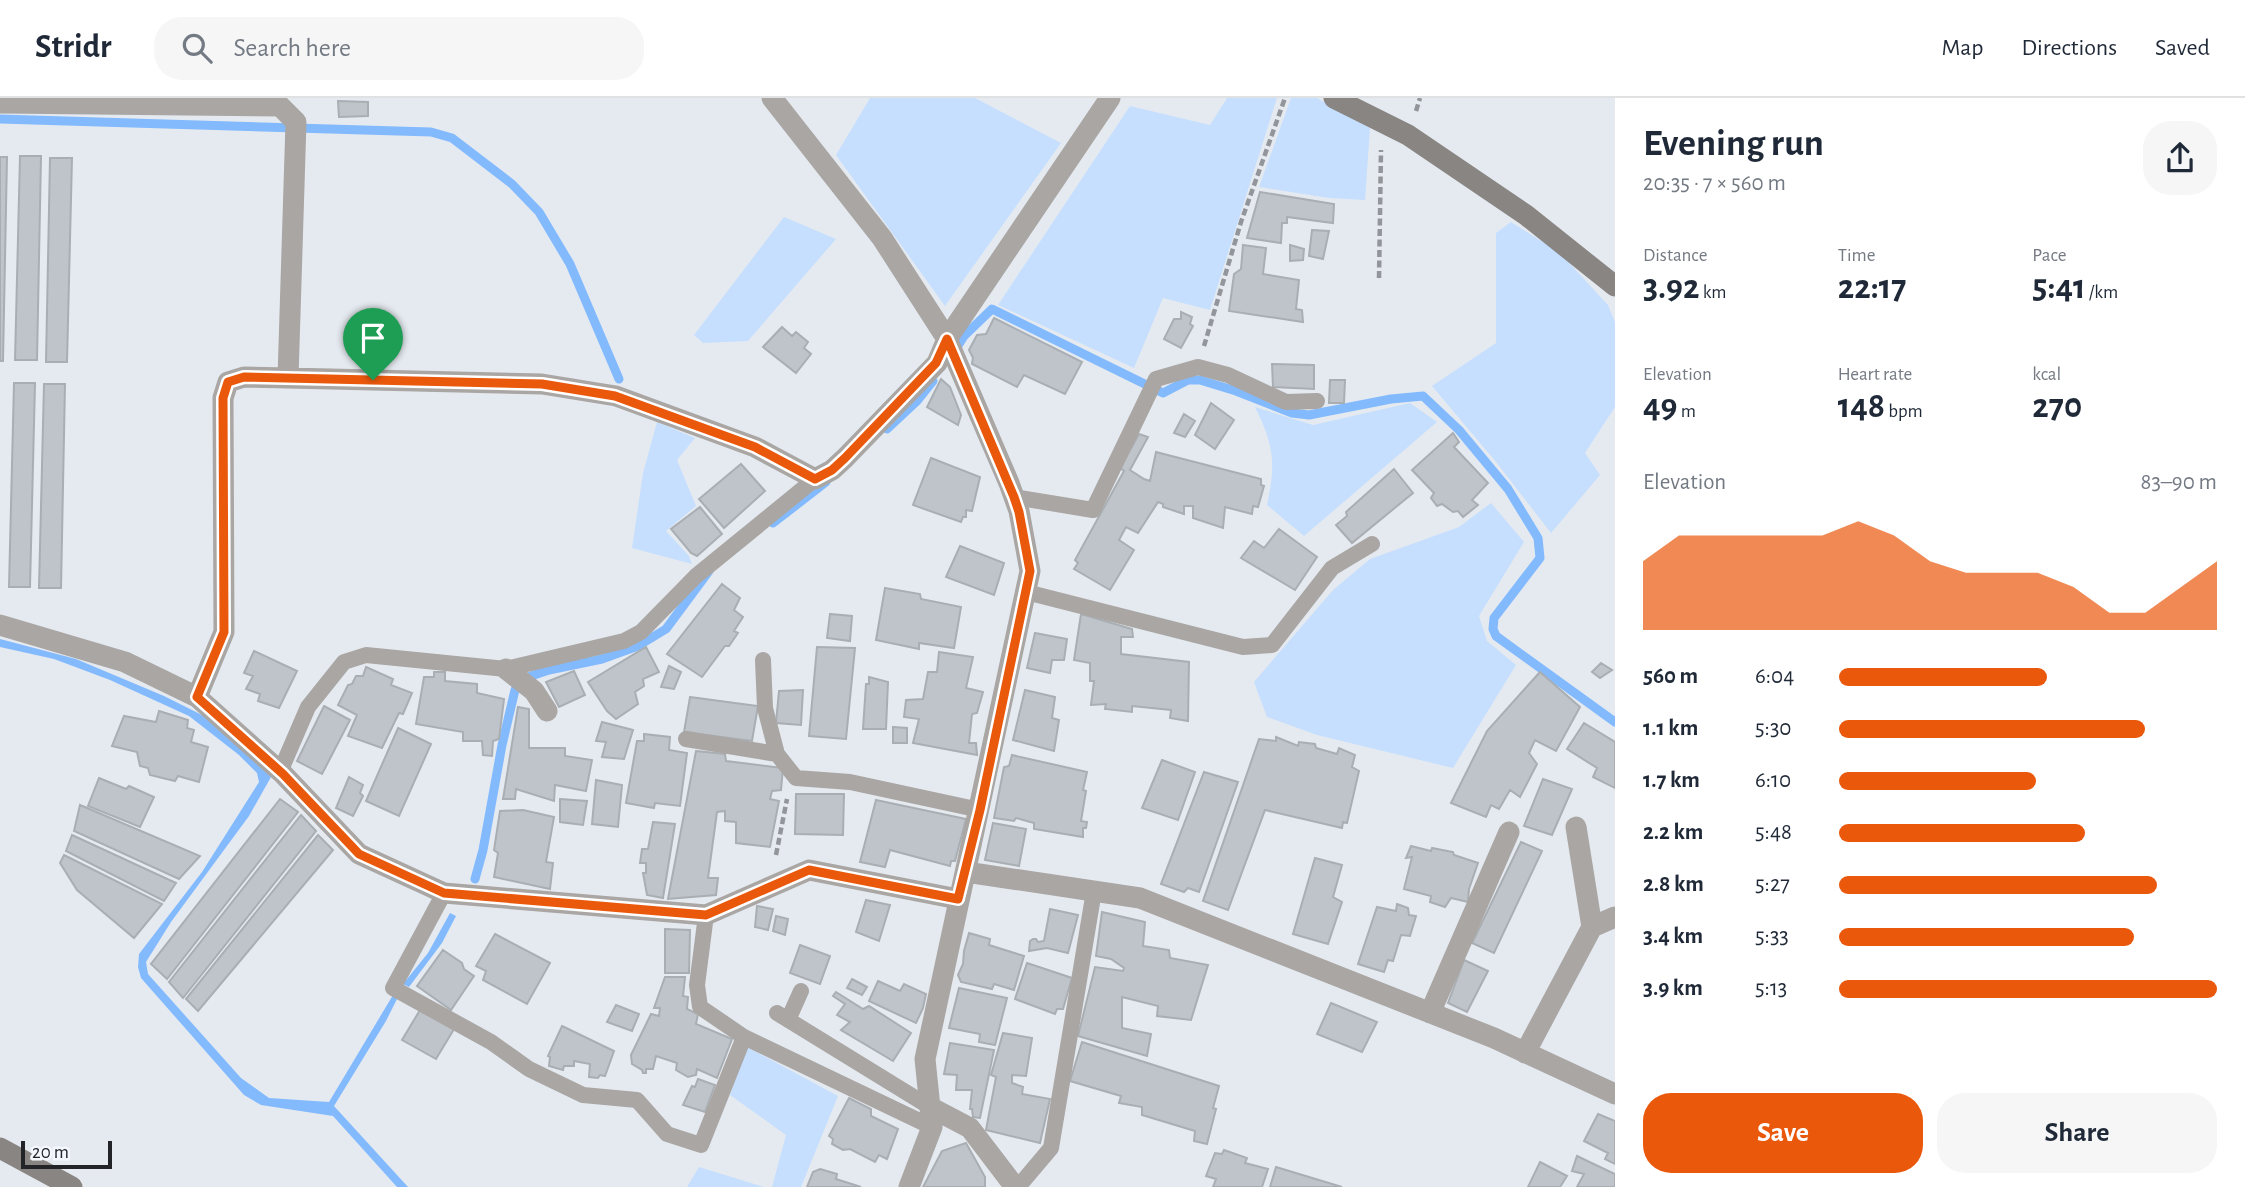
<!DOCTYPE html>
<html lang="en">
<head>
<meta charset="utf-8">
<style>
	:root { --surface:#fff; --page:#f6f6f7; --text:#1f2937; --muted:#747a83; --line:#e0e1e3; --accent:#ea580c }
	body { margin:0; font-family:"Alegreya Sans",sans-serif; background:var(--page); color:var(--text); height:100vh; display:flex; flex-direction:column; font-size:26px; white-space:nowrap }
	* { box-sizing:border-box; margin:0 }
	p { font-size:23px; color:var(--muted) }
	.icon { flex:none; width:38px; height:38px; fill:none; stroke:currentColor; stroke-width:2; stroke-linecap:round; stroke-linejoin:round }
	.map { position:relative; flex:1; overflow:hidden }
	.drawer { display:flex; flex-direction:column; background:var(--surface); width:630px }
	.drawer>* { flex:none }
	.scale { position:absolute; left:21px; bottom:18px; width:91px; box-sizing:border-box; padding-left:7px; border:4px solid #232427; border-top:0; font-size:19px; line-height:24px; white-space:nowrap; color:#232427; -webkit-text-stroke:5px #f3f8fe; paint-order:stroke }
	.pin { position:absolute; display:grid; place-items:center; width:60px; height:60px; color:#fff; margin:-72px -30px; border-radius:50% 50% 50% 0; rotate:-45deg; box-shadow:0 0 7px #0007 }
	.pin .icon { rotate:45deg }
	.round { display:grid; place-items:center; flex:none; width:74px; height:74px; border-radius:28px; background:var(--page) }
	.head { display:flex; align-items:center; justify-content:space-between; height:119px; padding:0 28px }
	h1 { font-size:38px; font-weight:700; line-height:52px }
	.figures { display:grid; grid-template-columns:repeat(3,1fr); gap:10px; height:119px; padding:7px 28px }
	.figures div { display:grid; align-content:center }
	.figures b { font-size:35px; font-weight:700 }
	.figures small { font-size:19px; font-weight:400 }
	.figures p { font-size:19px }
	.chart { height:196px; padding:14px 28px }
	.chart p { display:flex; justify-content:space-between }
	.chart svg { width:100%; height:126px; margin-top:7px; fill:var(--accent); opacity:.7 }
	.primary-button { display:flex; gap:14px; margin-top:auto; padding:14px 28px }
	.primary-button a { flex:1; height:80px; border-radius:28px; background:var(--accent); color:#fff; font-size:28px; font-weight:700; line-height:80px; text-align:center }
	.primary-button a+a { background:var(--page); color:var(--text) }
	ul { padding:0 28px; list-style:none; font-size:23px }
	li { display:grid; grid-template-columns:112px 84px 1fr; align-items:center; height:52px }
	li i { height:18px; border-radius:9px; background:var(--accent) }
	header { display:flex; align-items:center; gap:42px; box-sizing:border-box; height:98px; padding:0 35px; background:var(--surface); border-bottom:2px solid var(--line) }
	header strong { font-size:33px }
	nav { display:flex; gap:38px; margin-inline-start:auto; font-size:24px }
	.search { width:490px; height:63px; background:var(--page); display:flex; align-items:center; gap:18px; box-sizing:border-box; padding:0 24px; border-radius:28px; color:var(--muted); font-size:26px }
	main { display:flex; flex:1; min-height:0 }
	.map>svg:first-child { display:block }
	.green { fill:#c6dffe }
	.water { fill:#83bafe }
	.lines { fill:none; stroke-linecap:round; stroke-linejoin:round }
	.stream { stroke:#83bafe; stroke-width:9 }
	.building { fill:#bfc4ca; stroke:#a9aeb3; stroke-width:2 }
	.path { stroke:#92969a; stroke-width:4.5; stroke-dasharray:7 3.5; stroke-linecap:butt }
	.lane { stroke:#a9a6a4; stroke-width:16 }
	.street { stroke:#a9a6a4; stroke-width:21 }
	.secondary { stroke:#898582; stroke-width:21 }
	.route-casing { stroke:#fff; stroke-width:14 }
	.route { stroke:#ea580c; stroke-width:9 }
</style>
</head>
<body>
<header>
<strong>Stridr</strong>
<div class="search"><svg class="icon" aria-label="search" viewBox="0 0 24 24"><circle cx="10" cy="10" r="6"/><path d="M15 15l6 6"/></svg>Search here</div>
<nav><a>Map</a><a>Directions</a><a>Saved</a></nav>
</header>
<main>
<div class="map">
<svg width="1615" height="1089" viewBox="0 0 1615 1089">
	<rect width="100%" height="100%" fill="#e5eaf0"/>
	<!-- green -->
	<path class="green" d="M870,0H975L1061,45L945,208L836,57Z
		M1227,0H1277L1210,212L1163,200L1134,270L998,207L1130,8L1210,27Z
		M1291,0H1317L1370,30L1365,102L1329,100L1259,89Z
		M784,119L836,141L748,243L703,245L694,237Z
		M1511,124L1559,154L1608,207L1615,224V309L1585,355L1600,377L1551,435L1496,364L1432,288L1496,245V135Z
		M1410,305L1437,324L1304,438L1267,407C1276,366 1274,347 1255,309L1313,327Z
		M657,324L695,340L677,362L696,408L666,433L689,458L692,466L632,450L643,375Z
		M1491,405L1524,444L1479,518L1487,543L1516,567L1453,670L1317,637L1267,619L1254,584L1333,492L1370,461L1459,429Z
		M747,949L838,998L801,1089H772L786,1037L730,997Z
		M699,1069L764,1089H687Z"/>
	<!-- water -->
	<path class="water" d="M0,541L76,561L164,598L208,620L271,679L249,718L171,824L146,864L148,876L241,980L269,1000L329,1004L393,897L398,899L386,923L334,1008L408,1089H397L333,1018L261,1007L244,997L141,880L138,869L139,856L202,774L259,684L257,675L239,657L189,618L110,582L54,561L0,549Z
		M450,815L456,818L442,845L409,889L403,886L428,855Z"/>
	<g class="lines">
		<!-- stream -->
		<path class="stream" d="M0,21L431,34L452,40L512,86L539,114L570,166L619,281
			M955,252L964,238L992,211L1163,295L1188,282H1200L1236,293L1292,315L1309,317L1391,301L1423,298L1459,332L1508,391L1538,440L1540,460L1494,520L1493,531L1496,538L1615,624
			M887,331L917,303L933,283
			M773,425L826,384
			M475,781L483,752L502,647L515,592L525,580L549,572L602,561L638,548L666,531L709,473"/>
	</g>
	<!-- building -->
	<path class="building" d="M338,3L368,4V18L339,19Z
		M20,58H41L37,262H15Z
		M0,59H7L3,263H0Z
		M50,60H72L67,264H46Z
		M1260,94L1334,106L1333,125L1287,119V125H1282L1281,145L1247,140Z
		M1312,132L1329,133L1323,161L1309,158Z
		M1243,147L1266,150L1263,176L1299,182L1296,211L1302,212L1303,224L1229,213L1234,176L1241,171Z
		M1290,147L1304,151L1303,162L1290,163Z
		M1181,214L1192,219L1190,226L1193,228L1181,250L1164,241L1174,221H1181Z
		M994,220L1082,264L1065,296L1024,277L1017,289L972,266L973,260L969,252L977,237L986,236Z
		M782,229L792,238L796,234L808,244L804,250L811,256L796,275L763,249Z
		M1272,266L1314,267V291L1273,289Z
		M941,281L950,289L961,317L958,327L927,309Z
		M1330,282H1345L1344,305H1329Z
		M14,285H35L30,489H9Z
		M44,286H65L61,490H39Z
		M1211,305L1234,322L1215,351L1195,337Z
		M1184,316L1195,323L1185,339L1174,335Z
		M1453,335L1459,344L1454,349L1488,385L1472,402L1478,407L1463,419L1458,413L1453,414L1442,406L1437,408L1431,400L1434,395L1412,372Z
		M1139,336L1148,339L1130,372L1144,381L1150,383L1156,354L1261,381V387L1264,388L1258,409L1253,408L1252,416L1225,409L1223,430L1193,420V408H1184V416L1163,409V406L1158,404L1138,435L1126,429L1119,442L1134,452L1110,492L1074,471L1078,465L1075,462L1124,373L1120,370Z
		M931,360L980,379L972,413L966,412V419H963L961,424L913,407Z
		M741,366L765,393L724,430L699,401Z
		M1394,371L1413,395L1352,445L1336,427L1347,418L1346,414Z
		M700,409L722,436L697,458L691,455L671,431Z
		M1279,431L1317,459L1295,492L1241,460L1254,443L1264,450Z
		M960,448L1004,465L994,497L946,479Z
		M722,486L740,500L734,512L743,519L734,533L738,535L729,548H725L702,579L667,556Z
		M885,490L920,496L921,501L961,509L954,550L919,545V551L876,542Z
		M830,516L852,518L850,543L827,540Z
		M1081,516L1132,531L1133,539H1121V556L1189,564L1188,623L1170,620L1171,612L1132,608V614L1105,611L1106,606L1091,607L1094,583H1090V565L1074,562Z
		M1035,535L1067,541L1064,562H1052L1050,575L1027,570Z
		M646,549L659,574L643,581L644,588L635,594L638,606L616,621L607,613L588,584Z
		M817,549L855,550L846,641L809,638Z
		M254,553L297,573L279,610L258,603L260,596L246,591L253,578L244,575Z
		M939,554L973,559L966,590L983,594L977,615L972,616L969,645H976L977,657L913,645L919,621L904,619L906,602L923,601L928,574H937Z
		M1601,565L1612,572L1600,580L1592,574Z
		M669,568L681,574L674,591L661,589Z
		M366,569L393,581L391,587L412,595L403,616L399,615L382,650L348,638L357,617L338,607L348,587L352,586L356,578H363Z
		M574,573L585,597L559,609L546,584Z
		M434,574H445V583L477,586V595L504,601L499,641L493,643L492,658L483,657L482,643H463V634L416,626L424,579H434Z
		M1540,574L1580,609L1556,653L1535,642L1529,655L1537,666L1520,699L1510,692L1499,711L1491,707L1486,719L1451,705L1487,633Z
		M869,579L888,584L886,631H863L866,586H869Z
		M803,592L801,627L776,625L779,593Z
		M1025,592L1055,599L1052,620L1059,622L1054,653L1013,642Z
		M690,599L758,608L752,643L684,634Z
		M324,608L350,622L322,676L297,663Z
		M518,609L529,611V650H565V658L592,662L586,693L555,687L554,703L516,691L515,701H503Z
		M159,613L188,622L187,630L194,632L191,644L208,649L199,684L178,678L175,683L150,677L148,670L140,668L137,654L112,648L124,618L156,624Z
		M602,624L633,632L624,661L602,659L606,644L596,643Z
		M1584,625L1615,644V690L1593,679L1597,670L1567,651Z
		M893,629L907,630V645H893Z
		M398,630L431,646L399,718L366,703Z
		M644,636L670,639L669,652L687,655L680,708L655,705L654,710L626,705L637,643H644Z
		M1276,639L1298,648L1299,644L1315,646L1316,650L1337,656L1339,650L1355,657L1352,669L1359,673L1347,725L1343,724L1342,730L1265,712L1228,812L1203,803L1259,641L1276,643Z
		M696,653L725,656L726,663L783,670L781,692L772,693L770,701L779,703L770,749L736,745V724L725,723V713L717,714L708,780H718L716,797L668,801Z
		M1012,657L1087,674L1083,692L1086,693L1081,723L1087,724L1086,730H1083V739L1034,731V725L1016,720L1014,723L994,720L1004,669L1009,668Z
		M1162,662L1195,674L1178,722L1142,710Z
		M1204,674L1238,684L1199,794L1188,790L1184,794L1161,786Z
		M349,679L363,687L360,695L363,698L353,718L336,710Z
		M99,680L126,691L129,688L154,699L140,729L88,708Z
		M1543,681L1572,691L1552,737L1524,728Z
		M596,682L622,687L618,729L592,726Z
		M796,696H844L843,737L795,736Z
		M280,701L298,714L167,881L151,866Z
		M560,701L587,703L583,727L560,724Z
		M876,702L966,721L955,763H951L950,768L890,752L885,769L860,764Z
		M80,707L200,758L179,781L74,733Z
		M523,712L554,719L546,764L553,765L550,791L494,779L498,755L494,752L500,713Z
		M301,717L316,733L183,900L169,884Z
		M653,724L675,726L663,800L647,797L643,775H646V765H640L642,751H648Z
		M993,725L1026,731L1019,768L985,762Z
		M72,737L176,785L164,803L66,753Z
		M318,737L333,752L198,913L186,901Z
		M1521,744L1542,753L1494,855L1472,845Z
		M1411,748L1431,753L1432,750L1453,754L1454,757L1478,765L1469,791L1468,804L1451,800L1445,809L1430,804L1431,798L1404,791L1412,759L1406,760Z
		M64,757L162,806L134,840L77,792L60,765Z
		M1315,760L1342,767L1333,799L1342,804L1328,846L1293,836Z
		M866,802L890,807L879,843L856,834Z
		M1397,806L1408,810L1409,817L1416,818L1410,838L1401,837L1393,863L1388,862L1384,874L1358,866L1377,809L1396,813Z
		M757,808L773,811L768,832L755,829Z
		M1050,811L1078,817L1068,855L1047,850L1029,853L1030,843L1033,841H1036L1038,844L1044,843Z
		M1102,814L1145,824L1143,848L1169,852L1170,860L1208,867L1191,922L1157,918L1158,908L1122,899V930L1151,936L1147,958L1078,938L1095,869L1123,873L1124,870L1111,861L1096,858Z
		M776,818L788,821L785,837L773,833Z
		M665,831L690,832L689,875H665Z
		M969,835L990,841L989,847L1024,858L1014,892L994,886L992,891L961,884L958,877L963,866L964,853Z
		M495,836L550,865L527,906L483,882L486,873L476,868Z
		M800,847L830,858L820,886L790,875Z
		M443,852L462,865L464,871L474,878L451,912L417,888Z
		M1464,862L1488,873L1467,914L1448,905Z
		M1027,865L1072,880L1063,911H1057L1055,916L1015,901Z
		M665,879H685L683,898L688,899L687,911L698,916L696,926L732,941L717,980L697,971L696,977L688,979L676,972L677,965L656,958L653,971H646V975H643L642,972L632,966L631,957L651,916L659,918L660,910H654Z
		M852,881L867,889L862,897L847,890Z
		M878,883L900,893L904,886L926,896L923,910L916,925L869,903Z
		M959,890L1007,900L995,947L979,944L980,936L949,930Z
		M836,894L863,911L869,908L911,935L893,963L841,932L850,924L837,917L845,906L833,898Z
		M1331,905L1377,924L1362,954L1317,936Z
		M616,907L639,916L632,933L607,924Z
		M420,912L454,931L436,961L402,942Z
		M562,928L614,953L605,978L600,977L598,980L589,979L590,966L574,963V968H564L563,972L549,968L550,959L548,958Z
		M1003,935L1032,940L1026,978L1012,977V985L1023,989L1022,996L1050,1001L1040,1045L986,1032L996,979L991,977Z
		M1082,944L1219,988L1213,1010L1216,1011L1207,1046L1194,1043L1195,1033L1142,1017V1009L1119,1005L1121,998L1070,983Z
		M950,945L994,952L980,1020L973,1019L972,1011H970L972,992H956L957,977L944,976Z
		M698,981L715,987L705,1014L683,1007L692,988L695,989Z
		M849,1000L871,1011V1018L898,1031L887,1061L879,1057L875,1064L850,1051L843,1052L832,1046L833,1041L829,1038Z
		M1598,1016L1615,1023V1066L1605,1061L1608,1055L1584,1043Z
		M966,1045L985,1079V1089H923L942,1053Z
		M1224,1052L1247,1060L1245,1065L1268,1071L1262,1089H1213L1216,1081L1206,1078L1215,1055L1222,1056Z
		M1577,1058L1615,1076V1089H1577L1584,1076L1572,1073Z
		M1540,1064L1567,1078L1560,1089H1528Z
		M1276,1069L1342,1089H1270Z
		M820,1071L837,1076L836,1081L861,1089H807L813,1074Z"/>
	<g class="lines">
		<!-- path -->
		<path class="path" d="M1416,13L1420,0
			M1379,180L1381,52
			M1204,248L1241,124L1285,0
			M776,757L787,701"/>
		<!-- lane -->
		<path class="lane" d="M1014,399L1093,412L1156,281L1198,269L1228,277L1286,304L1317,303
			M1026,494L1243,549L1272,547L1332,470L1372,446
			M763,562L765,610L777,656
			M686,641L777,656L796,680L850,684L980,712
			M280,674L308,609L344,564L366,557L506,571L624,543L641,534L696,478L815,381
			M444,795L393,890L491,944L529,971L583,997L637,1002L667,1036L701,1047L744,939
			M706,817L697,887L700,909L744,939L932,1029
			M777,915L930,1009
			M788,922L801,893
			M1018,1089L1051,1050L1094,793"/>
		<!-- street -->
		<path class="street" d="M772,0L882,140L947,241L1009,385L1019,413L1030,473L925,961L932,1029L909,1089
			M0,5L280,8L296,24L288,280L244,279L228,284L223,300L224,534L197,599
			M288,280L542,286L616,298L755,349L815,381L832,372L845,360L937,265L947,241L1110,0
			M0,527L125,564L197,599L283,676L359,756L444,795L706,817L809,772L958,801
			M506,571L534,593L547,613
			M966,774L1140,800L1494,940L1615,996
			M1592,829L1615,819
			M1430,915L1509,734
			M1525,955L1592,829L1576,729
			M930,1009L970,1030L1015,1089"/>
		<!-- secondary -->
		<path class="secondary" d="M1334,0L1408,37L1526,117L1615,188
			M0,1050L72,1089"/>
	</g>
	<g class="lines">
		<defs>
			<path id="route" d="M947,241L1014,399L1019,414L1030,473L980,712L958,801L809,772L706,817L444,795L359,756L283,676L197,599L224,534L223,300L228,284L244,279L542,286L615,298L755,349L815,381L832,372L845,360L936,265Z"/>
		</defs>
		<!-- route casing -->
		<use href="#route" class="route-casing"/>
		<!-- route -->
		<use href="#route" class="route"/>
	</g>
</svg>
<div class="scale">20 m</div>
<div class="pin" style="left:373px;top:282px;background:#1e9e55"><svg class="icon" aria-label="arrive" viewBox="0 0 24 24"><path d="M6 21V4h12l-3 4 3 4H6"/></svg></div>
</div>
<section class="drawer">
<div class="head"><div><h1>Evening run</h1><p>20:35 · 7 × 560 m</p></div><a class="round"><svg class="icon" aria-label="share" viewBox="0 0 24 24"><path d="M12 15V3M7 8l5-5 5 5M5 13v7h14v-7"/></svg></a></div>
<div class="figures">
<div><p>Distance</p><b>3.92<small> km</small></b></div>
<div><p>Time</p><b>22:17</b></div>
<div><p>Pace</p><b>5:41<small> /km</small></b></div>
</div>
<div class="figures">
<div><p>Elevation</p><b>49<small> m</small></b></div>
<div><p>Heart rate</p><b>148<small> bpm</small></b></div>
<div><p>kcal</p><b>270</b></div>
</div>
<div class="chart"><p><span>Elevation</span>83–90 m</p>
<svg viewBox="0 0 160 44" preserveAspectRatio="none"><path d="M0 44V20L10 11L20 11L30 11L40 11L50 11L60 6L70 11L80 20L90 24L100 24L110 24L120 29L130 38L140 38L150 29L160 20V44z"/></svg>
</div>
<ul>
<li><b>560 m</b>6:04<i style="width:55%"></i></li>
<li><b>1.1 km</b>5:30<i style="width:81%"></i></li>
<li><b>1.7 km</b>6:10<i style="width:52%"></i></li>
<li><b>2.2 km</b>5:48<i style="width:65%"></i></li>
<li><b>2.8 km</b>5:27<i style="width:84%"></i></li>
<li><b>3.4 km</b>5:33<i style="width:78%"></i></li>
<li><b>3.9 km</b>5:13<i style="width:100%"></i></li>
</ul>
<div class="primary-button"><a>Save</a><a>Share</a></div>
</section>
</main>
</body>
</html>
